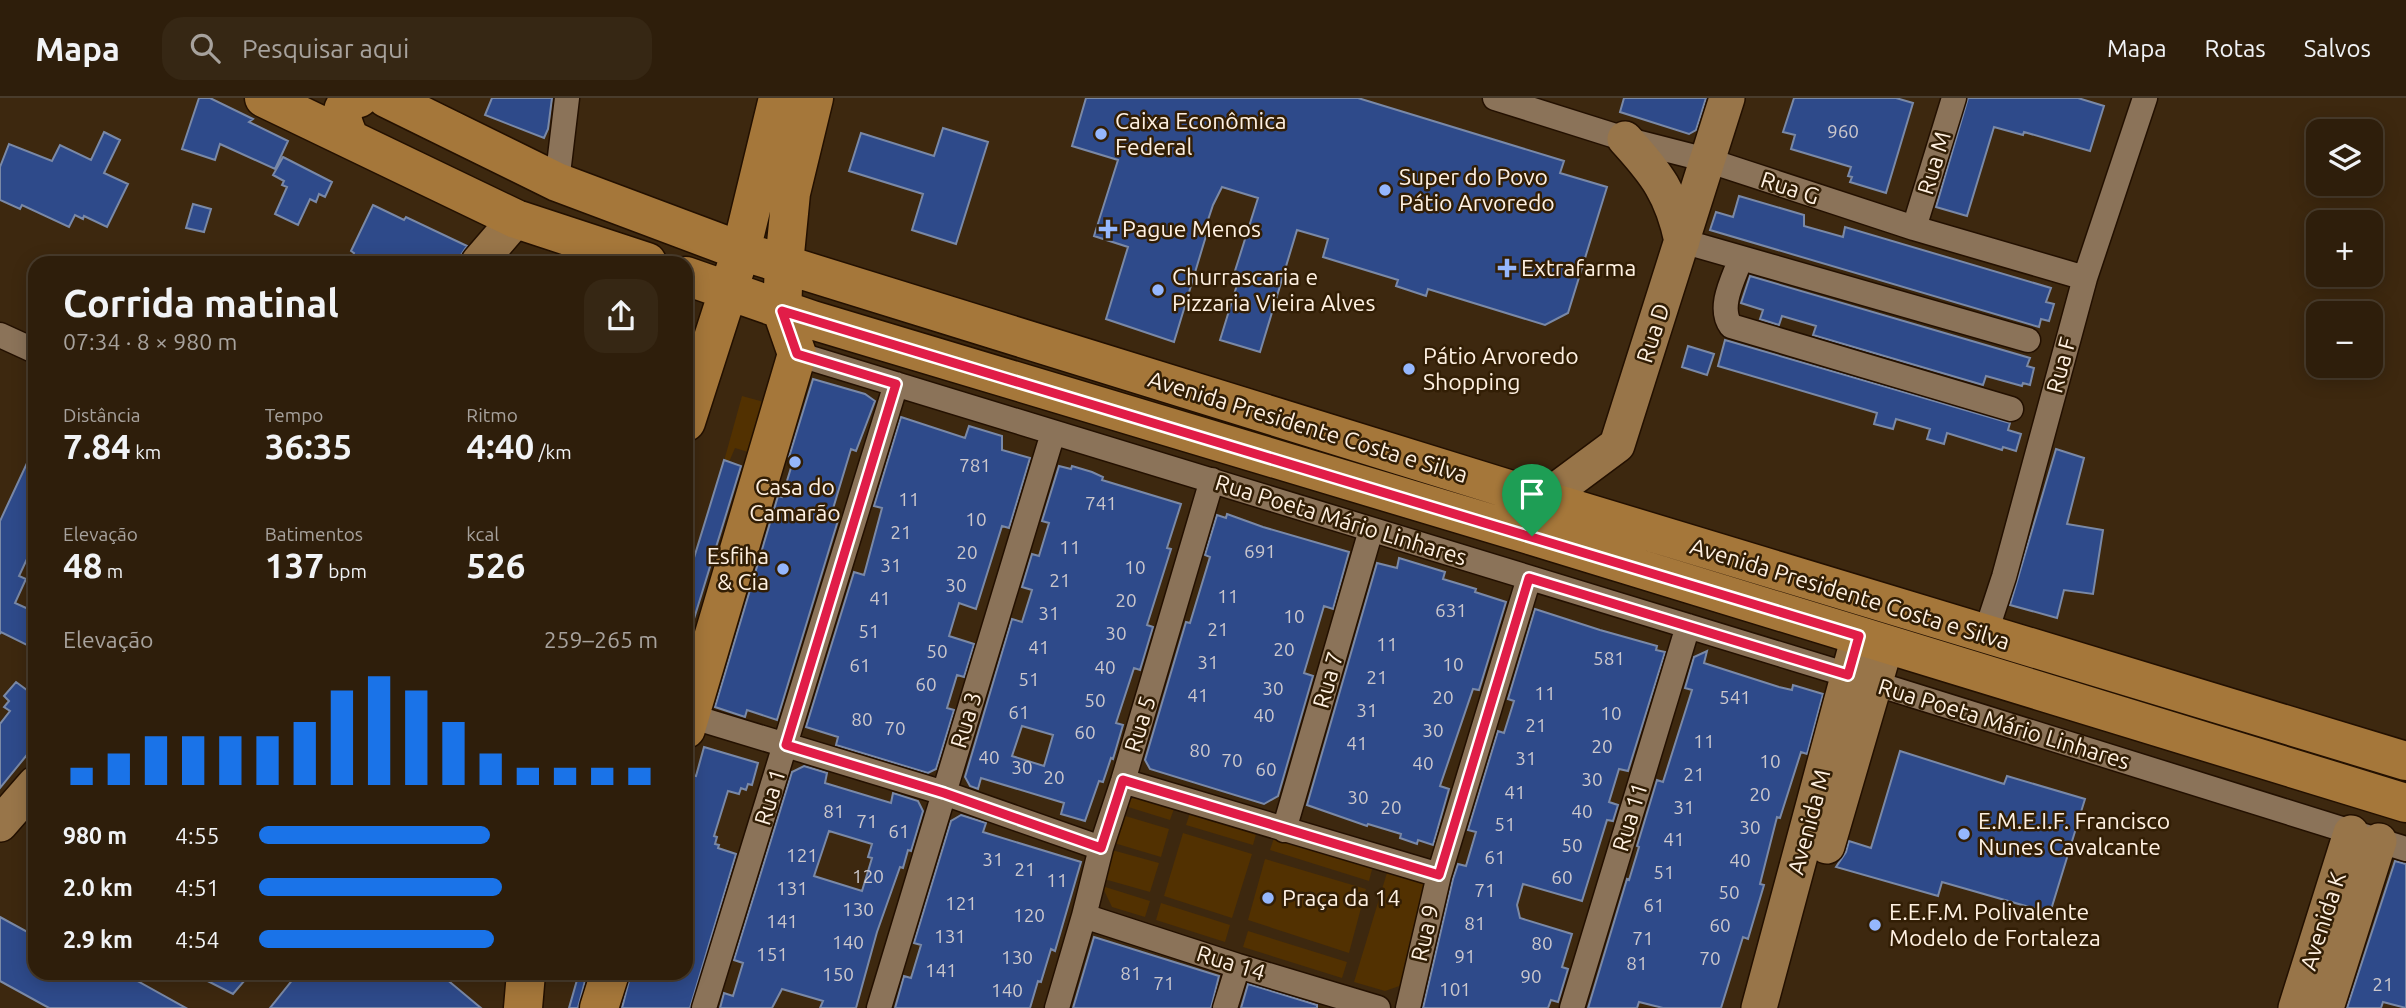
<!DOCTYPE html>
<html lang="pt">
<head>
<meta charset="utf-8">
<style>
	:root { --surface:#2e1e0b; --page:#362714; --text:#f1f3f6; --muted:#a7a29d; --line:#493c2c; --accent:#1a73e8 }
	body { margin:0; font-family:Ubuntu,sans-serif; background:var(--page); color:var(--text); height:100vh; display:flex; flex-direction:column; font-size:26px; white-space:nowrap }
	* { box-sizing:border-box; margin:0 }
	p { font-size:23px; color:var(--muted) }
	.icon { flex:none; width:38px; height:38px; fill:none; stroke:currentColor; stroke-width:2; stroke-linecap:round; stroke-linejoin:round }
	.map { position:relative; flex:1; overflow:hidden }
	.panel { position:absolute; left:28px; top:158px; width:665px; height:724px; display:flex; flex-direction:column; background:var(--surface); border-radius:21px; box-shadow:0 4px 18px #0003,0 0 0 2px var(--line) }
	.panel>* { flex:none }
	.controls { position:absolute; left:2306px; top:21px; display:grid; gap:14px }
	.controls a { display:grid; place-items:center; width:77px; height:77px; border-radius:14px; background:var(--surface); box-shadow:0 4px 18px #0003,0 0 0 2px var(--line); font-size:35px }
	.pin { position:absolute; display:grid; place-items:center; width:60px; height:60px; color:#fff; margin:-72px -30px; border-radius:50% 50% 50% 0; rotate:-45deg; box-shadow:0 0 7px #0007 }
	.pin .icon { rotate:45deg }
	.round { display:grid; place-items:center; flex:none; width:74px; height:74px; border-radius:21px; background:var(--page) }
	.overview { display:flex; align-items:center; justify-content:space-between; height:119px; padding:0 35px }
	h1 { font-size:38px; font-weight:700; line-height:52px }
	.metrics { display:grid; grid-template-columns:repeat(3,1fr); gap:10px; height:119px; padding:7px 35px }
	.metrics div { display:grid; align-content:center }
	.metrics b { font-size:35px; font-weight:700 }
	.metrics small { font-size:19px; font-weight:400 }
	.metrics p { font-size:19px }
	.chart { height:196px; padding:14px 35px }
	.chart p { display:flex; justify-content:space-between }
	.chart svg { width:100%; height:126px; margin-top:7px; stroke:var(--accent); stroke-width:6 }
	ul { padding:0 35px; list-style:none; font-size:23px }
	li { display:grid; grid-template-columns:112px 84px 1fr; align-items:center; height:52px }
	li i { height:18px; border-radius:9px; background:var(--accent) }
	header { display:flex; align-items:center; gap:42px; box-sizing:border-box; height:98px; padding:0 35px; background:var(--surface); border-bottom:2px solid var(--line) }
	header strong { font-size:33px }
	nav { display:flex; gap:38px; margin-inline-start:auto; font-size:24px }
	.search { width:490px; height:63px; background:var(--page); display:flex; align-items:center; gap:18px; box-sizing:border-box; padding:0 24px; border-radius:21px; color:var(--muted); font-size:26px }
	.map>svg:first-child { display:block }
	.green { fill:#523101 }
	.building { fill:#2e4a8a; stroke:#7a89a7; stroke-width:2; fill-rule:evenodd }
	.lines { fill:none; stroke-linecap:round; stroke-linejoin:round }
	.street-casing { stroke:#231000; stroke-width:27 }
	.secondary-casing { stroke:#231000; stroke-width:38 }
	.primary-casing { stroke:#231000; stroke-width:41 }
	.street { stroke:#8b7359; stroke-width:24 }
	.secondary { stroke:#987549; stroke-width:35 }
	.primary { stroke:#a5773a; stroke-width:38 }
	.route-casing { stroke:#fff; stroke-width:14 }
	.route { stroke:#e11d48; stroke-width:9 }
	.poi-dot { fill:#95b7fd; stroke:#321e05; stroke-width:2.5 }
	.labels { text-anchor:middle; stroke-width:5; stroke-linejoin:round; paint-order:stroke }
	.number-label { font-size:19px; fill:#cbc7cc }
	.poi-label { font-size:23px; fill:#fff1e2; stroke:#321e05; text-anchor:start }
	.street-label { font-size:23px; fill:#fff1e2; stroke:#321e05 }
</style>
</head>
<body>
<header>
<strong>Mapa</strong>
<div class="search"><svg class="icon" aria-label="search" viewBox="0 0 24 24"><circle cx="10" cy="10" r="6"/><path d="M15 15l6 6"/></svg>Pesquisar aqui</div>
<nav><a>Mapa</a><a>Rotas</a><a>Salvos</a></nav>
</header>
<div class="map">
<svg width="2406" height="910" viewBox="0 0 2406 910">
	<rect width="100%" height="100%" fill="#3d280f"/>
	<!-- green -->
	<path class="green" d="M742,298L764,304L748,354L735,350L729,364L724,363Z
		M1143,695L1176,705L1170,722L1125,708V704Z
		M1192,709L1258,729L1253,747L1186,727Z
		M1122,717L1169,731L1161,759L1114,745Z
		M1276,734L1374,764L1369,783L1270,752Z
		M1183,735L1252,756L1232,820L1164,798Z
		M1112,752L1159,765L1150,794L1104,781Z
		M1265,761L1366,791L1349,855L1248,822Z
		M1389,768L1424,779L1432,791L1405,886L1385,893L1354,884Z
		M1102,788L1150,803L1145,819L1112,809Z
		M1161,805L1230,827L1225,844L1156,822Z
		M1248,833L1347,864L1342,880L1243,849Z"/>
	<!-- building -->
	<path class="building" d="M199,0H210L253,21L249,24L288,43L275,71L220,46L215,62L182,51Z
		M492,0H552L548,31L544,40L485,17Z
		M1086,0H1358L1564,63L1560,75L1607,89L1568,215L1545,227L1428,191L1426,198L1396,188L1398,182L1323,159L1328,141L1297,132L1260,254L1220,242L1240,177L1234,176L1258,100L1222,89L1213,107L1203,137L1206,138L1174,244L1106,221L1128,149L1094,138L1118,62L1072,48Z
		M1624,0H1706L1696,32L1689,36L1620,14Z
		M1794,0H1896L1913,5L1886,95L1850,84L1852,79L1848,78L1851,69L1791,51L1795,37L1783,34Z
		M1968,0H2078L2104,8L2090,53L2024,34L2023,37L1994,29L1967,118L1936,109Z
		M943,30L988,44L956,146L912,132L923,96L849,73L861,35L934,58Z
		M104,34L120,42L104,75L128,86L107,129L84,118L83,121L75,117L69,129L22,107L20,111L0,102V69L9,46L52,63L60,47L91,62Z
		M283,59L332,84L325,99L319,96L316,104L310,101L298,127L275,116L287,89L282,87L284,83L273,77Z
		M1739,98L1804,117V128L1843,139L1845,129L2051,190L2046,204L2054,206L2049,223L2041,221L2039,229L1710,132L1716,114L1733,119Z
		M193,106L211,111L204,134L186,130Z
		M373,107L404,122L406,119L467,148L459,160V164H349L354,155L351,153Z
		M1750,178L2030,260L2027,268L2034,270L2030,287L2023,285L2022,288L1986,278L1983,287L1813,237L1816,228L1782,218L1779,227L1760,221L1763,212L1741,205Z
		M1725,242L2010,325L2008,332L2021,336L2016,353L2003,349L2002,352L1947,335L1944,346L1927,341L1930,331L1896,321L1893,331L1874,326L1877,315L1718,268Z
		M1688,248L1714,256L1707,277L1682,269Z
		M813,281L865,296L875,303L856,353L851,351L832,414L840,416L777,622L747,612L745,619L715,609L778,398L782,399L794,360L789,359Z
		M901,319L965,340L969,328L1002,338V352L1030,360L1009,430L1002,428L976,511L959,505L949,538L974,546L964,579L957,577L947,610L954,612L936,671L928,675L836,647L838,639L806,629L854,474L864,477L882,410L874,408Z
		M35,348V444L19,478L26,481L15,505L35,514V551L1,534L0,536V423Z
		M2056,351L2084,360L2067,426L2103,432L2093,496L2064,492L2057,520L2010,507Z
		M724,362L741,368L689,537L686,536V486Z
		M1059,368L1071,371L1072,368L1092,374L1103,379L1102,382L1181,406L1167,450L1171,451L1147,527L1153,529L1140,572L1134,570L1116,625L1123,627L1113,661L1111,660L1103,684L1099,683L1085,723L1061,716L1064,705L981,680L978,691L970,688L965,679L1012,521L1022,524L1032,492L1022,489L1032,456L1039,458L1049,425L1042,423ZM1022,628L1053,637L1044,668L1012,658Z
		M1227,416L1263,429L1349,454L1333,511L1324,508L1304,575L1313,578L1278,698L1264,706L1150,671L1145,662L1186,524L1190,525L1210,459L1205,457L1217,417L1226,420Z
		M1399,460L1445,474L1443,481L1476,491L1475,494L1506,504L1479,592L1473,591L1440,688L1449,691L1433,747L1418,742L1417,746L1400,740L1401,736L1368,726L1367,728L1307,707L1377,465L1397,470Z
		M1535,511L1600,532L1657,548L1656,552L1665,554L1628,673L1619,671L1609,704L1618,707L1613,723L1607,722L1582,803L1523,786L1517,807L1520,820L1572,836L1562,869L1568,871L1558,904L1551,902L1548,910H1423L1453,781L1458,766L1466,768L1476,734L1468,732L1498,633L1504,635L1514,603L1508,601Z
		M1707,553L1704,565L1779,589L1792,592L1793,587L1823,596L1807,656L1801,654L1780,720L1777,719L1760,786L1764,787L1748,841L1743,839L1721,910H1663L1639,904L1637,910H1588L1627,781L1629,782L1639,749L1637,748L1657,682L1663,684L1692,592L1685,590L1694,559Z
		M16,584L35,598V666L26,658L0,690V626L10,613L4,609L9,603L4,598Z
		M704,649L758,665L752,687L748,686L746,692L741,690L739,696L728,693L714,738L717,739L715,746L719,747L718,750L736,756L690,910H622L631,875H686V690L690,677L696,678Z
		M1900,653L2004,686L2007,678L2085,701L2050,815L1942,784L1938,798L1836,769L1846,754L1849,743L1871,750Z
		M804,668L827,675L825,685L891,705L893,695L918,703L923,713L911,753L908,752L903,770L900,769L877,834L856,910H820L823,903L782,891L772,910H720L724,895L733,898L743,865L734,862L792,674ZM829,733L872,746L868,759L872,760L862,793L814,778Z
		M961,717L986,725L983,734L1081,764L1055,853L1051,851L1041,884L1038,883L1030,910H895L904,878L911,880L921,847L914,845L951,723Z
		M2395,763L2406,766V910L2383,904L2381,910H2347Z
		M0,819L35,838V875H123L186,910H49L0,883Z
		M1094,839L1219,878L1211,910H1073Z
		M192,875H251L233,896Z
		M298,875H439L481,910H270Z
		M579,875H587L578,910H569Z
		M1248,886L1317,907V910H1241Z"/>
	<g class="lines">
		<defs>
			<path id="street" d="M1495,0L1625,41L1707,62L1914,130L2085,180
				M557,84L567,0
				M1914,130L1954,0
				M1682,143L2028,242
				M1741,160C1734,180 1717,209 1731,228L2011,311
				M0,237L35,253
				M797,256L1848,577L2406,751
				M1985,537L2004,479L2085,180L2145,0
				M690,618L944,695L1101,750
				M1123,683L1439,777
				M1284,732L1371,432
				M1084,818L1238,868L1378,910
				M704,910L896,286
				M879,910L1053,335
				M1057,910L1084,818L1101,750L1123,683L1212,382
				M1225,910L1238,868
				M1408,910L1439,777L1529,480
				M1572,910L1688,528"/>
			<path id="secondary" d="M1625,41C1657,76 1672,96 1682,143
				M479,164L516,121
				M1536,425L1543,402L1617,347L1727,0
				M0,726L35,686
				M1827,748L1886,546
				M1759,910L1859,538
				M2296,910L2351,735
				M2326,910L2379,743"/>
			<path id="primary" d="M264,0L516,121L647,164
				M386,0L557,84L741,153L1518,394L2406,663
				M350,41C342,24 335,6 359,0
				M686,178L812,222L1533,438L2406,705
				M686,324L741,153L778,0
				M686,631L797,256L782,213L784,166L791,95L814,0
				M523,910L526,875
				M599,910L610,875"/>
		</defs>
		<!-- street casing -->
		<use href="#street" class="street-casing"/>
		<!-- secondary casing -->
		<use href="#secondary" class="secondary-casing"/>
		<!-- primary casing -->
		<use href="#primary" class="primary-casing"/>
		<!-- street -->
		<use href="#street" class="street"/>
		<!-- secondary -->
		<use href="#secondary" class="secondary"/>
		<!-- primary -->
		<use href="#primary" class="primary"/>
	</g>
	<g class="lines">
		<defs>
			<path id="route" d="M782,213L1859,538L1848,577L1529,480L1439,777L1123,682L1101,750L944,695L786,647L896,286L797,256Z"/>
		</defs>
		<!-- route casing -->
		<use href="#route" class="route-casing"/>
		<!-- route -->
		<use href="#route" class="route"/>
	</g>
	<!-- markers -->
	<g class="poi-dot">
		<circle cx="1101" cy="36" r="7"/>
		<circle cx="1385" cy="92" r="7"/>
		<path d="M1104.5 120.5h7v7h7v7h-7v7h-7v-7h-7v-7h7z"/>
		<path d="M1503.5 159.5h7v7h7v7h-7v7h-7v-7h-7v-7h7z"/>
		<circle cx="1158" cy="192" r="7"/>
		<circle cx="1409" cy="271" r="7"/>
		<circle cx="795" cy="364" r="7"/>
		<circle cx="783" cy="471" r="7"/>
		<circle cx="1964" cy="736" r="7"/>
		<circle cx="1268" cy="800" r="7"/>
		<circle cx="1875" cy="827" r="7"/>
	</g>
	<g class="labels">
		<!-- number labels -->
		<g class="number-label">
			<text x="1843" y="40">960</text>
			<text x="975" y="374">781</text>
			<text x="909" y="408">11</text>
			<text x="1101" y="412">741</text>
			<text x="976" y="428">10</text>
			<text x="901" y="441">21</text>
			<text x="1070" y="456">11</text>
			<text x="1260" y="460">691</text>
			<text x="967" y="461">20</text>
			<text x="891" y="474">31</text>
			<text x="1135" y="476">10</text>
			<text x="1060" y="489">21</text>
			<text x="956" y="494">30</text>
			<text x="1228" y="505">11</text>
			<text x="880" y="507">41</text>
			<text x="1126" y="509">20</text>
			<text x="1451" y="519">631</text>
			<text x="1049" y="522">31</text>
			<text x="1294" y="525">10</text>
			<text x="1218" y="538">21</text>
			<text x="869" y="540">51</text>
			<text x="1116" y="542">30</text>
			<text x="1387" y="553">11</text>
			<text x="1039" y="556">41</text>
			<text x="1284" y="558">20</text>
			<text x="937" y="560">50</text>
			<text x="1609" y="567">581</text>
			<text x="1208" y="571">31</text>
			<text x="1453" y="573">10</text>
			<text x="860" y="574">61</text>
			<text x="1105" y="576">40</text>
			<text x="1377" y="586">21</text>
			<text x="1029" y="588">51</text>
			<text x="926" y="593">60</text>
			<text x="1273" y="597">30</text>
			<text x="1545" y="602">11</text>
			<text x="1198" y="604">41</text>
			<text x="1443" y="606">20</text>
			<text x="1735" y="606">541</text>
			<text x="1095" y="609">50</text>
			<text x="1367" y="619">31</text>
			<text x="1019" y="621">61</text>
			<text x="1611" y="622">10</text>
			<text x="1264" y="624">40</text>
			<text x="862" y="628">80</text>
			<text x="1536" y="634">21</text>
			<text x="895" y="637">70</text>
			<text x="1433" y="639">30</text>
			<text x="1085" y="641">60</text>
			<text x="1704" y="650">11</text>
			<text x="1357" y="652">41</text>
			<text x="1602" y="655">20</text>
			<text x="1200" y="659">80</text>
			<text x="989" y="666">40</text>
			<text x="1526" y="667">31</text>
			<text x="1232" y="669">70</text>
			<text x="1770" y="670">10</text>
			<text x="1423" y="672">40</text>
			<text x="1022" y="676">30</text>
			<text x="1266" y="678">60</text>
			<text x="1694" y="683">21</text>
			<text x="1054" y="686">20</text>
			<text x="1592" y="688">30</text>
			<text x="1515" y="701">41</text>
			<text x="1760" y="703">20</text>
			<text x="1358" y="706">30</text>
			<text x="1391" y="716">20</text>
			<text x="1684" y="716">31</text>
			<text x="834" y="720">81</text>
			<text x="1582" y="720">40</text>
			<text x="867" y="730">71</text>
			<text x="1505" y="733">51</text>
			<text x="1750" y="736">30</text>
			<text x="899" y="740">61</text>
			<text x="1674" y="748">41</text>
			<text x="1572" y="754">50</text>
			<text x="802" y="764">121</text>
			<text x="1495" y="766">61</text>
			<text x="993" y="768">31</text>
			<text x="1740" y="769">40</text>
			<text x="1025" y="778">21</text>
			<text x="1664" y="781">51</text>
			<text x="868" y="785">120</text>
			<text x="1562" y="786">60</text>
			<text x="1057" y="789">11</text>
			<text x="792" y="797">131</text>
			<text x="1485" y="799">71</text>
			<text x="1729" y="801">50</text>
			<text x="961" y="812">121</text>
			<text x="1654" y="814">61</text>
			<text x="858" y="818">130</text>
			<text x="1029" y="824">120</text>
			<text x="782" y="830">141</text>
			<text x="1475" y="832">81</text>
			<text x="1720" y="834">60</text>
			<text x="950" y="845">131</text>
			<text x="1643" y="847">71</text>
			<text x="848" y="851">140</text>
			<text x="1542" y="852">80</text>
			<text x="772" y="863">151</text>
			<text x="1465" y="865">91</text>
			<text x="1017" y="866">130</text>
			<text x="1710" y="867">70</text>
			<text x="1637" y="872">81</text>
			<text x="941" y="879">141</text>
			<text x="1131" y="882">81</text>
			<text x="838" y="883">150</text>
			<text x="1531" y="885">90</text>
			<text x="1164" y="892">71</text>
			<text x="2383" y="893">21</text>
			<text x="1455" y="898">101</text>
			<text x="1007" y="899">140</text>
		</g>
		<!-- poi labels -->
		<g class="poi-label">
			<text x="1115" y="31">Caixa Econômica<tspan x="1115" dy="26">Federal</tspan></text>
			<text x="1399" y="87">Super do Povo<tspan x="1399" dy="26">Pátio Arvoredo</tspan></text>
			<text x="1122" y="139">Pague Menos</text>
			<text x="1521" y="178">Extrafarma</text>
			<text x="1172" y="187">Churrascaria e<tspan x="1172" dy="26">Pizzaria Vieira Alves</tspan></text>
			<text x="1423" y="266">Pátio Arvoredo<tspan x="1423" dy="26">Shopping</tspan></text>
			<text x="795" y="397" text-anchor="middle">Casa do<tspan x="795" dy="26">Camarão</tspan></text>
			<text x="769" y="466" text-anchor="end">Esfiha<tspan x="769" dy="26">&amp; Cia</tspan></text>
			<text x="1978" y="731">E.M.E.I.F. Francisco<tspan x="1978" dy="26">Nunes Cavalcante</tspan></text>
			<text x="1282" y="808">Praça da 14</text>
			<text x="1889" y="822">E.E.F.M. Polivalente<tspan x="1889" dy="26">Modelo de Fortaleza</tspan></text>
		</g>
		<!-- street labels -->
		<g class="street-label">
			<text transform="translate(1934 65) rotate(-73)" y="8">Rua M</text>
			<text transform="translate(1790 90) rotate(18)" y="8">Rua G</text>
			<text transform="translate(1653 235) rotate(-72)" y="8">Rua D</text>
			<text transform="translate(2061 267) rotate(-75)" y="8">Rua F</text>
			<text transform="translate(1308 329) rotate(17)" y="8">Avenida Presidente Costa e Silva</text>
			<text transform="translate(1341 422) rotate(17)" y="8">Rua Poeta Mário Linhares</text>
			<text transform="translate(1850 496) rotate(17)" y="8">Avenida Presidente Costa e Silva</text>
			<text transform="translate(1328 582) rotate(-74)" y="8">Rua 7</text>
			<text transform="translate(966 622) rotate(-73)" y="8">Rua 3</text>
			<text transform="translate(1140 626) rotate(-73)" y="8">Rua 5</text>
			<text transform="translate(2004 626) rotate(17)" y="8">Rua Poeta Mário Linhares</text>
			<text transform="translate(770 699) rotate(-73)" y="8">Rua 1</text>
			<text transform="translate(1630 719) rotate(-73)" y="8">Rua 11</text>
			<text transform="translate(1809 724) rotate(-75)" y="8">Avenida M</text>
			<text transform="translate(2323 823) rotate(-72)" y="8">Avenida K</text>
			<text transform="translate(1425 835) rotate(-77)" y="8">Rua 9</text>
			<text transform="translate(1231 865) rotate(17)" y="8">Rua 14</text>
		</g>
	</g>
</svg>
<div class="controls">
<a><svg class="icon" aria-label="layers" viewBox="0 0 24 24"><path d="M12 4l9 5-9 5-9-5zM3 14l9 5 9-5"/></svg></a>
<a>+</a>
<a>−</a>
</div>
<div class="pin" style="left:1532px;top:438px;background:#1e9e55"><svg class="icon" aria-label="arrive" viewBox="0 0 24 24"><path d="M6 21V4h12l-3 4 3 4H6"/></svg></div>
<section class="panel">
<div class="overview"><div><h1>Corrida matinal</h1><p>07:34 · 8 × 980 m</p></div><a class="round"><svg class="icon" aria-label="share" viewBox="0 0 24 24"><path d="M12 15V3M7 8l5-5 5 5M5 13v7h14v-7"/></svg></a></div>
<div class="metrics">
<div><p>Distância</p><b>7.84<small> km</small></b></div>
<div><p>Tempo</p><b>36:35</b></div>
<div><p>Ritmo</p><b>4:40<small> /km</small></b></div>
</div>
<div class="metrics">
<div><p>Elevação</p><b>48<small> m</small></b></div>
<div><p>Batimentos</p><b>137<small> bpm</small></b></div>
<div><p>kcal</p><b>526</b></div>
</div>
<div class="chart"><p><span>Elevação</span>259–265 m</p>
<svg viewBox="0 0 160 44" preserveAspectRatio="none"><path d="M5 44V38M15 44V33M25 44V27M35 44V27M45 44V27M55 44V27M65 44V22M75 44V11M85 44V6M95 44V11M105 44V22M115 44V33M125 44V38M135 44V38M145 44V38M155 44V38"/></svg>
</div>
<ul>
<li><b>980 m</b>4:55<i style="width:58%"></i></li>
<li><b>2.0 km</b>4:51<i style="width:61%"></i></li>
<li><b>2.9 km</b>4:54<i style="width:59%"></i></li>
</ul>
</section>
</div>
</body>
</html>
